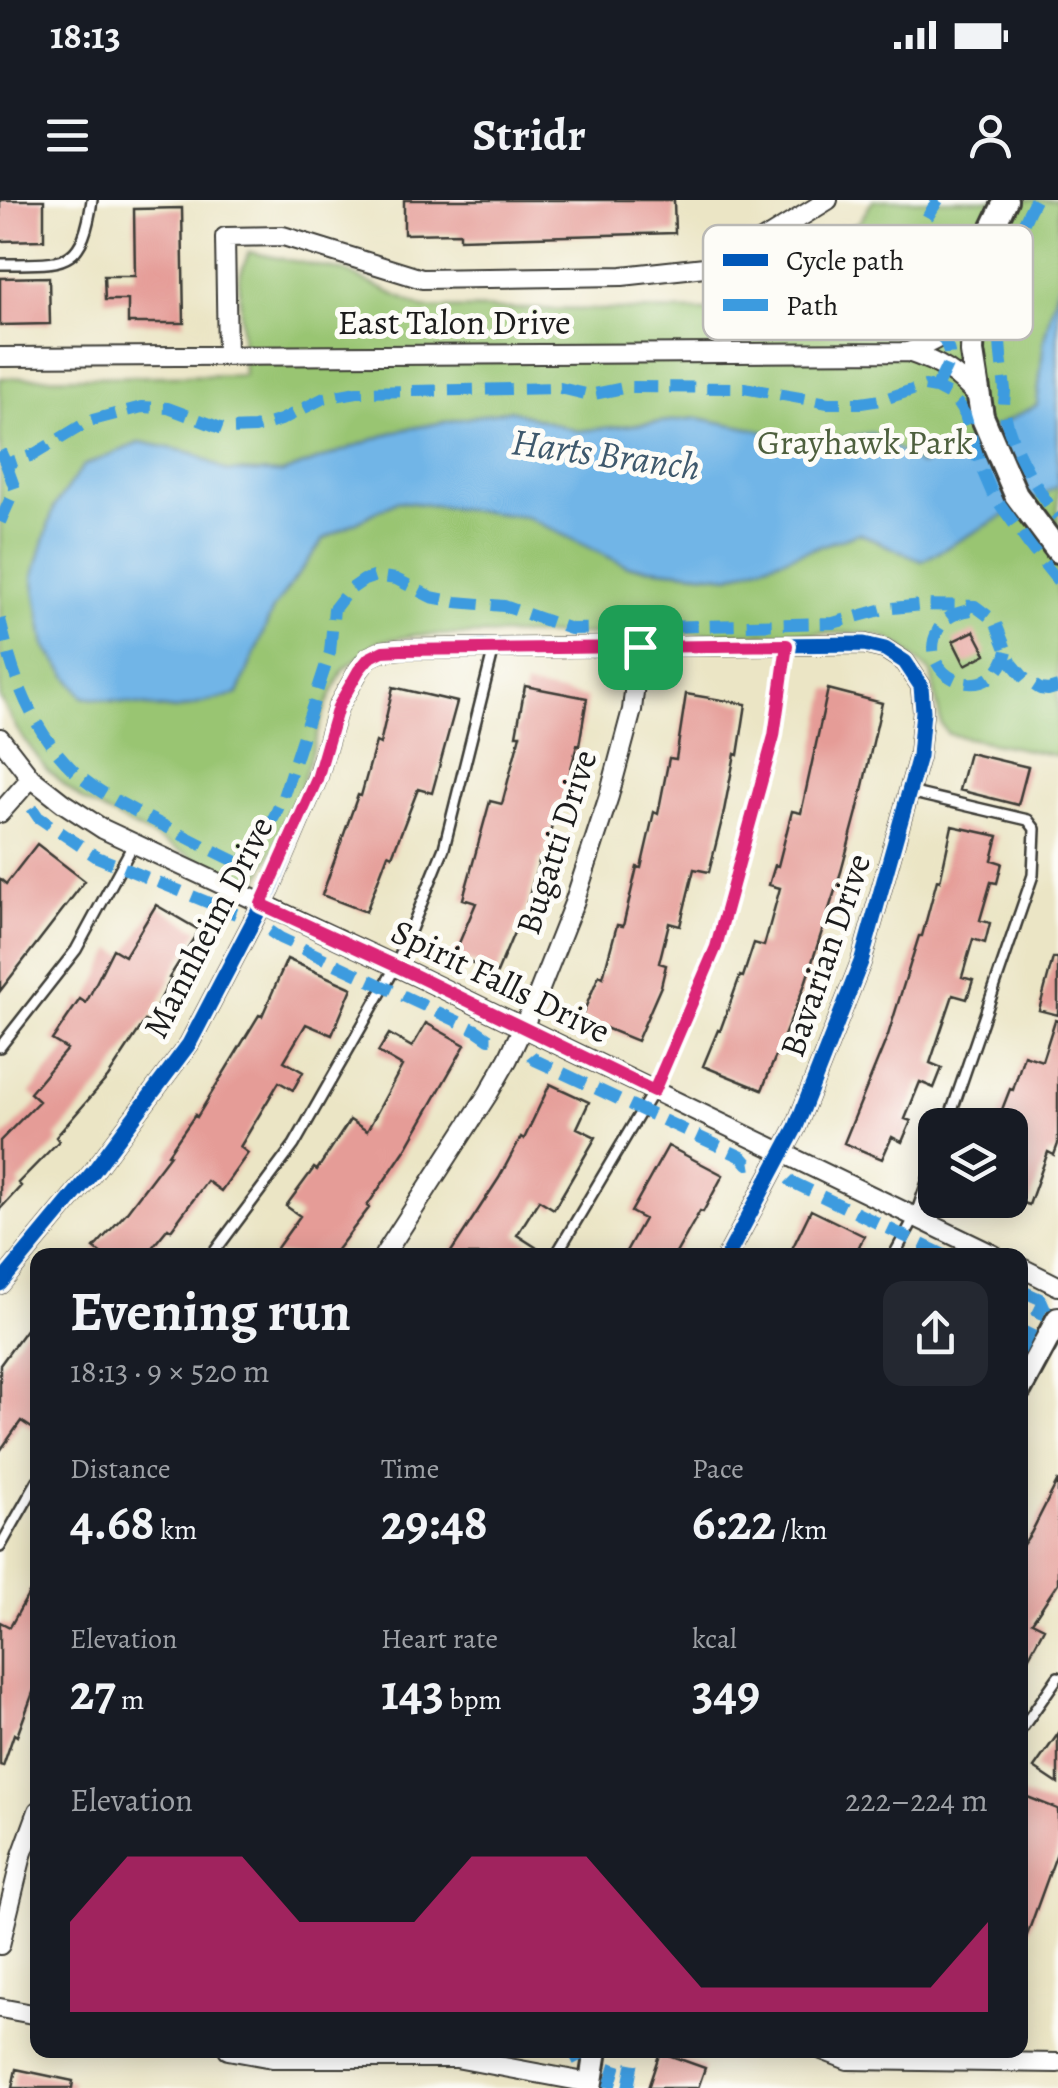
<!DOCTYPE html>
<html lang="en">
<head>
<meta charset="utf-8">
<style>
	:root { --surface:#171b24; --page:#242831; --text:#f1f3f6; --muted:#9ea1a6; --accent:#db2777 }
	body { margin:0; font-family:Alegreya,serif; background:var(--page); color:var(--text); height:100vh; display:flex; flex-direction:column; font-size:38px; white-space:nowrap }
	* { box-sizing:border-box; margin:0 }
	p { font-size:32px; color:var(--muted) }
	.icon { flex:none; width:55px; height:55px; fill:none; stroke:currentColor; stroke-width:2; stroke-linecap:round; stroke-linejoin:round }
	.map { position:relative; flex:1; overflow:hidden }
	.drawer { position:absolute; left:30px; top:1048px; width:998px; height:810px; display:flex; flex-direction:column; background:var(--surface); border-radius:20px; box-shadow:0 5px 25px #0003 }
	.drawer>* { flex:none }
	.tools { position:absolute; left:918px; top:908px; display:grid; gap:20px }
	.tools a { display:grid; place-items:center; width:110px; height:110px; border-radius:20px; background:var(--surface); box-shadow:0 5px 25px #0003; font-size:50px }
	.pin { position:absolute; display:grid; place-items:center; width:85px; height:85px; color:#fff; margin:-42px; border-radius:20px; box-shadow:0 5px 15px #0006 }
	.round { display:grid; place-items:center; flex:none; width:105px; height:105px; border-radius:20px; background:var(--page) }
	.summary { display:flex; align-items:center; justify-content:space-between; height:170px; padding:0 40px }
	h1 { font-size:55px; font-weight:700; line-height:75px }
	.stats { display:grid; grid-template-columns:repeat(3,1fr); gap:15px; height:170px; padding:10px 40px }
	.stats div { display:grid; align-content:center }
	.stats b { font-size:50px; font-weight:700 }
	.stats small { font-size:28px; font-weight:400 }
	.stats p { font-size:28px }
	.chart { height:280px; padding:20px 40px }
	.chart p { display:flex; justify-content:space-between }
	.chart svg { width:100%; height:180px; margin-top:10px; fill:var(--accent); opacity:.7 }
	.status { display:flex; justify-content:space-between; align-items:center; height:70px; padding:0 50px; background:var(--surface); direction:ltr }
	.status svg { height:28px; fill:currentColor }
	header { display:flex; justify-content:space-between; align-items:center; height:130px; padding:0 40px; background:var(--surface); font-size:45px; font-weight:700 }
	.map>svg:first-child { display:block }
	.green { fill:#99c572; stroke:#5a7047; stroke-width:2.5 }
	.water { fill:#71b5e7; stroke:#466882; stroke-width:2.5 }
	.building { fill:#e59c97 }
	.lines { fill:none; stroke-linecap:round; stroke-linejoin:round }
	.service-casing { stroke:#3b3a35; stroke-width:14 }
	.minor-casing { stroke:#3b3a35; stroke-width:22 }
	.tertiary-casing { stroke:#3b3a35; stroke-width:28 }
	.path { stroke:#3b3a35; stroke-width:4; stroke-dasharray:2.5 8; stroke-linecap:butt }
	.service { stroke:#fff; stroke-width:9 }
	.minor { stroke:#fff; stroke-width:18 }
	.tertiary { stroke:#fff; stroke-width:22 }
	.quiet { stroke:#3c9bdf; stroke-width:12; stroke-dasharray:25 12; stroke-linecap:butt }
	.cycleway-casing { stroke:#fdfcf7; stroke-width:21 }
	.cycleway { stroke:#0057b8; stroke-width:15 }
	.route-casing { stroke:#fff; stroke-width:20 }
	.route { stroke:#db2777; stroke-width:12 }
	.labels { text-anchor:middle; stroke-width:10; stroke-linejoin:round; paint-order:stroke }
	.street-label { font-size:35px; fill:#1c1c1c; stroke:#fdfcf7 }
	.park-label { font-size:35px; fill:#4e603e; stroke:#fdfcf7 }
	.water-label { font-size:38px; font-style:italic; fill:#3e596d; stroke:#fdfcf7 }
	.key { fill:#fdfcf7; stroke:#bab9b5; stroke-width:2.5 }
	.key-label { font-size:28px; fill:#1c1c1c }
</style>
</head>
<body>
<div class="status"><b>18:13</b><svg viewBox="0 0 49 12"><path d="M0 12V9h3v3zM5 12V6h3v6zM10 12V3h3v9zM15 12V0h3v12zM26 1h20v11H26zM47 4h2v5h-2z"/></svg></div>
<header><svg class="icon" aria-label="menu" viewBox="0 0 24 24"><path d="M4 6h16M4 12h16M4 18h16"/></svg>Stridr<svg class="icon" aria-label="person" viewBox="0 0 24 24"><circle cx="12" cy="8" r="4"/><path d="M4 21q1-7 8-7t8 7"/></svg></header>
<div class="map">
<svg width="1058" height="1888" viewBox="0 0 1058 1888">
	<rect width="100%" height="100%" fill="#fdfcf7"/>
	<filter id="ink" filterUnits="userSpaceOnUse"><feTurbulence type="fractalNoise" baseFrequency=".01" numOctaves="2"/><feDisplacementMap in="SourceGraphic" scale="20" xChannelSelector="R" yChannelSelector="G"/><feConvolveMatrix kernelMatrix="1 2 1 2 8 2 1 2 1" color-interpolation-filters="sRGB"/></filter>
	<filter id="wash" filterUnits="userSpaceOnUse"><feTurbulence type="fractalNoise" baseFrequency=".0048" numOctaves="4" result="noise"/><feDisplacementMap in="SourceGraphic" scale="40" xChannelSelector="R" yChannelSelector="G"/><feGaussianBlur stdDeviation="2.25" result="paint"/><feColorMatrix in="noise" values="0 0 0 0 0 0 0 0 0 0 0 0 0 0 0 0 0 1.4 0 .05"/><feComposite in="paint" operator="in"/></filter>
	<g filter="url(#wash)">
		<rect width="100%" height="100%" fill="#ebe5c5"/>
		<!-- green -->
		<path class="green" d="M873,0H1058V556L948,534L941,524L931,473L900,445L881,436L861,433L416,435L377,442L343,470L326,506L295,605L254,689L82,600L47,570L18,531L0,498V178L244,175L239,78L249,52L344,71L423,108L711,111L860,21Z"/>
		<!-- water -->
		<path class="water" d="M1058,83V286L922,361L859,333L730,376L627,366L526,317L397,301L324,339L273,409L238,494L175,510L83,497L45,446L33,377L54,307L83,266L141,242L193,253L227,271L282,273L396,231L510,210L577,231L698,218L820,242L872,233L921,265L1037,205L1044,139Z"/>
		<g id="blocks">
			<!-- building -->
			<path class="building" d="M0,0H44V40L0,41Z
				M404,0H674L675,33L460,39V33L404,34Z
				M182,8L184,123H128V100H105L104,76H135L134,9Z
				M49,77L50,124L0,125V78Z
				M974,431L986,454L965,465L953,441Z
				M525,486L587,498L579,546L577,545L562,604L557,603L544,659L540,658L523,717L521,716L497,773L454,755L476,703L463,699L490,601L502,604L520,535H516Z
				M393,487L457,502L432,593L418,589L392,656L388,654L366,712L322,695L358,595L361,596L376,542L380,544Z
				M828,489L882,503L857,612L841,672L805,784L762,890L703,866L718,830L720,831L740,776L743,777L754,743L764,746L780,688L769,685L775,665L778,666L792,611L801,613Z
				M686,494L746,504L738,555L735,554L723,616L709,672L694,669L680,726L669,723L659,763L666,765L661,786L637,841L581,818L599,775L603,777L617,725L623,726L637,667L641,668L654,612L658,614L669,558L676,559Z
				M969,553L1028,567L1018,605L959,590Z
				M952,626L998,636L992,660L1002,663L997,683L991,682L980,720L990,723L985,743L973,739L962,777L973,780L967,799L953,795L930,863L942,868L934,888L920,882L905,919L911,921L902,942L892,937L882,959L844,943L888,835L919,736H922L937,680L940,681Z
				M37,644L85,681L0,791V679L6,684Z
				M156,705L199,730L169,778L171,779L148,823L145,821L108,877L56,937L59,941L18,983L21,986L0,1009V941L39,901L30,893L67,849L52,840L80,799L86,803L113,749L125,756Z
				M1053,758H1058V815L1039,810Z
				M287,759L352,788L332,835L306,824L284,861L303,872L293,890L279,882L240,947L248,953L221,991L207,981L171,1030L168,1028L146,1055H103L94,1048L126,1013L170,955L168,954L195,915L197,917L259,815L262,816Z
				M1055,820L1058,821V944L1054,955L1048,952L1029,1005L1010,999V925H996L1010,889L1013,890L1024,855L1042,861Z
				M426,823L465,845L405,950L367,1006L369,1008L333,1055H272L300,1016L286,1006L314,968L317,970L350,920L367,931L402,866L378,852L389,834L412,847Z
				M550,884L589,902L577,928L596,937L554,1009L539,1000L517,1035L548,1055H449L499,978L521,937L524,939Z
				M668,946L723,975L703,1012L700,1011L675,1055H624L644,1019L631,1012Z
				M811,1010L864,1036L855,1055H799L791,1051Z
				M38,1113V1232L21,1221L0,1251V1165Z
				M1058,1280V1383L1032,1422L1044,1428L1020,1473V1349L1031,1333Z
				M38,1377V1479L17,1536L14,1534L3,1566L0,1565V1422L10,1427Z
				M1058,1534V1584L1034,1568Z
				M1020,1594L1058,1609V1650L1022,1749H1020Z
				M660,1852L705,1868L698,1888H648Z
				M16,1869L73,1881L72,1888H12Z"/>
		</g>
	</g>
	<g filter="url(#ink)">
		<use href="#blocks" fill-opacity="0" stroke="#3b3a35" stroke-width="2.5"/>
		<g class="lines">
			<defs>
				<path id="service" d="M0,64C63,63 82,71 92,0
					M909,592L1028,620L1035,629L1033,675L947,925
					M0,847L76,750L134,643
					M212,1055L294,945L396,766L444,648L494,448
					M556,1055L653,891L715,747L774,536L787,446
					M894,1055L915,1017L935,959
					M0,1347L38,1280
					M1020,1531L1058,1477"/>
				<path id="minor" d="M908,152C945,138 955,130 974,97
					M227,156L225,37L283,36L422,79L622,76L723,65L828,0
					M0,157L908,152C941,163 956,173 979,198
					M0,538L31,578L63,603L103,629L396,766L994,1055
					M0,613L31,578
					M384,1055L488,894L508,859L536,799L574,703L609,596L632,510L639,447
					M1020,1067L1058,1086
					M0,1084L93,972L189,844L270,689L317,579L338,507L359,470L369,457L383,451L401,449L864,444L885,449L905,462L921,486L923,511L919,556L861,762L796,927L728,1055
					M0,1745L22,1655L38,1611
					M0,1808L38,1815
					M228,1850L272,1858H456L590,1883
					M822,1850L848,1860L1058,1863"/>
				<path id="tertiary" d="M1006,0L986,42L977,84L974,97L972,152L982,216L1016,295L1058,351
					M1020,1189L1058,1119
					M590,1888L596,1850"/>
			</defs>
			<!-- service casing -->
			<use href="#service" class="service-casing"/>
			<!-- minor casing -->
			<use href="#minor" class="minor-casing"/>
			<!-- tertiary casing -->
			<use href="#tertiary" class="tertiary-casing"/>
			<!-- path -->
			<path class="path" d="M921,27C928,52 922,75 955,80
				M241,664L249,676"/>
			<!-- service -->
			<use href="#service" class="service"/>
			<!-- minor -->
			<use href="#minor" class="minor"/>
			<!-- tertiary -->
			<use href="#tertiary" class="tertiary"/>
			<!-- quiet -->
			<path class="quiet" d="M1035,0C1013,41 999,88 1000,135C1000,153 1003,171 1005,190C1005,197 1003,205 1005,213C1011,248 1037,289 1058,317
				M936,188C940,179 947,168 949,159C951,148 943,139 938,130C905,74 902,56 938,0
				M0,251L6,264L33,255L89,221L142,207L168,208L223,229L255,228L281,220L324,198L357,192L560,188L590,195L628,187L744,188L828,203H861L881,200L925,186L936,188L949,195L958,204L965,215L980,265L992,293L1030,346L1058,381
				M0,322L15,289L6,264
				M971,410C957,412 945,417 938,430C913,476 991,512 1007,451
				M0,419C12,475 31,529 73,570C91,588 115,600 137,612C172,630 206,647 241,664L274,617L282,600L330,452L334,409L348,391L364,380L376,376L396,379L431,397L456,402L504,406L571,429L833,423L884,409L922,405L975,406L995,421L1011,462L1026,480L1040,489L1048,490L1058,487
				M32,608L38,617L97,657L236,714
				M270,731L280,738L476,830L489,839H496
				M531,855L535,860L742,957L748,964L754,963
				M789,979L792,982L944,1055
				M1020,1090L1040,1099L1042,1106
				M1020,1151L1042,1106L1049,1103
				M579,1850L575,1854L579,1862
				M609,1888L620,1850
				M628,1888L635,1850"/>
			<defs>
				<path id="cycleway" d="M0,1084L93,972L189,844L270,689L317,579L338,507L359,470L369,457L383,451L401,449L864,444L885,449L905,462L921,486L923,511L919,556L861,762L796,927L728,1055"/>
			</defs>
			<!-- cycleway casing -->
			<use href="#cycleway" class="cycleway-casing"/>
			<!-- cycleway -->
			<use href="#cycleway" class="cycleway"/>
		</g>
	</g>
	<g class="lines" filter="url(#ink)">
		<defs>
			<path id="route" d="M787,445L774,536L716,747L654,891L396,766L261,704L317,579L338,507L359,470L369,458L383,451L401,450Z"/>
		</defs>
		<!-- route casing -->
		<use href="#route" class="route-casing"/>
		<!-- route -->
		<use href="#route" class="route"/>
	</g>
	<g class="labels">
		<!-- street labels -->
		<g class="street-label">
			<text x="454" y="134">East Talon Drive</text>
			<text transform="translate(556 642) rotate(-72)" y="12">Bugatti Drive</text>
			<text transform="translate(208 727) rotate(-63)" y="12">Mannheim Drive</text>
			<text transform="translate(825 755) rotate(-71)" y="12">Bavarian Drive</text>
			<text transform="translate(501 781) rotate(26)" y="12">Spirit Falls Drive</text>
		</g>
		<!-- park labels -->
		<g class="park-label">
			<text x="865" y="254">Grayhawk Park</text>
		</g>
		<!-- water labels -->
		<g class="water-label">
			<text transform="translate(606 254) rotate(8)" y="13">Harts Branch</text>
		</g>
	</g>
	<!-- legend -->
	<rect x="703" y="25" width="330" height="115" rx="15" class="key"/>
	<rect x="723" y="54" width="45" height="12" fill="#0057b8"/>
	<rect x="723" y="99" width="45" height="12" fill="#3c9bdf"/>
	<g class="key-label">
		<text x="786" y="70">Cycle path</text>
		<text x="786" y="115">Path</text>
	</g>
</svg>
<div class="tools">
<a><svg class="icon" aria-label="layers" viewBox="0 0 24 24"><path d="M12 4l9 5-9 5-9-5zM3 14l9 5 9-5"/></svg></a>
</div>
<div class="pin" style="left:640px;top:447px;background:#1e9e55"><svg class="icon" aria-label="arrive" viewBox="0 0 24 24"><path d="M6 21V4h12l-3 4 3 4H6"/></svg></div>
<section class="drawer">
<div class="summary"><div><h1>Evening run</h1><p>18:13 · 9 × 520 m</p></div><a class="round"><svg class="icon" aria-label="share" viewBox="0 0 24 24"><path d="M12 15V3M7 8l5-5 5 5M5 13v7h14v-7"/></svg></a></div>
<div class="stats">
<div><p>Distance</p><b>4.68<small> km</small></b></div>
<div><p>Time</p><b>29:48</b></div>
<div><p>Pace</p><b>6:22<small> /km</small></b></div>
</div>
<div class="stats">
<div><p>Elevation</p><b>27<small> m</small></b></div>
<div><p>Heart rate</p><b>143<small> bpm</small></b></div>
<div><p>kcal</p><b>349</b></div>
</div>
<div class="chart"><p><span>Elevation</span>222–224 m</p>
<svg viewBox="0 0 160 44" preserveAspectRatio="none"><path d="M0 44V22L10 6L20 6L30 6L40 22L50 22L60 22L70 6L80 6L90 6L100 22L110 38L120 38L130 38L140 38L150 38L160 22V44z"/></svg>
</div>
</section>
</div>
</body>
</html>
